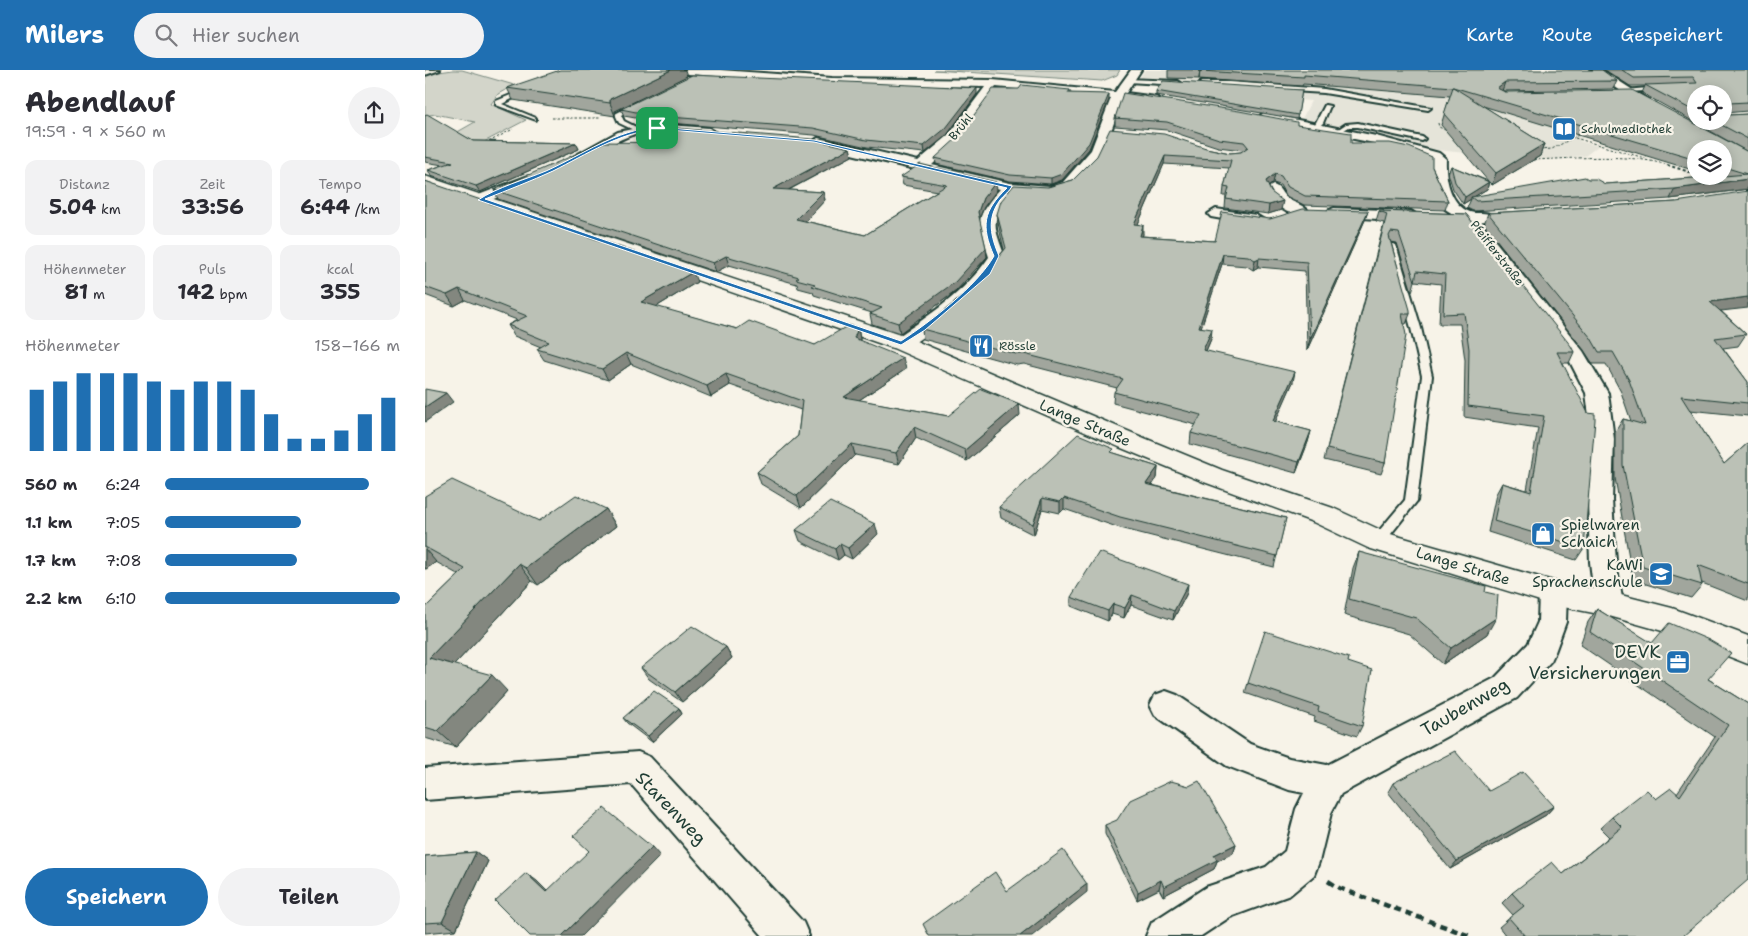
<!DOCTYPE html>
<html lang="de">
<head>
<meta charset="utf-8">
<style>
	:root { --surface:#fff; --page:#f2f2f3; --text:#2b2b33; --muted:#7c7c81; --accent:#1f6fb2 }
	body { margin:0; font-family:"Shantell Sans",sans-serif; background:var(--page); color:var(--text); height:100vh; display:flex; flex-direction:column; font-size:19px; white-space:nowrap }
	* { box-sizing:border-box; margin:0 }
	p { font-size:16px; color:var(--muted) }
	.icon { flex:none; width:28px; height:28px; fill:none; stroke:currentColor; stroke-width:2; stroke-linecap:round; stroke-linejoin:round }
	.map { position:relative; flex:1; overflow:hidden }
	.panel { display:flex; flex-direction:column; background:var(--surface); width:425px }
	.panel>* { flex:none }
	.tools { position:absolute; left:1262px; top:15px; display:grid; gap:10px }
	.tools a { display:grid; place-items:center; width:45px; height:45px; border-radius:50%; background:var(--surface); box-shadow:0 2px 12px #0003; font-size:25px }
	.pin { position:absolute; display:grid; place-items:center; width:42px; height:42px; color:#fff; margin:-21px; border-radius:10px; box-shadow:0 2px 8px #0006 }
	.round { display:grid; place-items:center; flex:none; width:52px; height:52px; border-radius:26px; background:var(--page) }
	.overview { display:flex; align-items:center; justify-content:space-between; height:85px; padding:0 25px }
	h1 { font-size:28px; font-weight:700; line-height:38px }
	.metrics { display:grid; grid-template-columns:repeat(3,1fr); gap:8px; height:85px; padding:5px 25px }
	.metrics div { display:grid; align-content:center; border-radius:12px; background:var(--page); text-align:center }
	.metrics b { font-size:21px; font-weight:700 }
	.metrics small { font-size:14px; font-weight:400 }
	.metrics p { font-size:14px }
	.chart { height:140px; padding:10px 25px }
	.chart p { display:flex; justify-content:space-between }
	.chart svg { width:100%; height:90px; margin-top:5px; stroke:var(--accent); stroke-width:6 }
	.action { display:flex; gap:10px; margin-top:auto; padding:10px 25px }
	.action a { flex:1; height:58px; border-radius:30px; background:var(--accent); color:#fff; font-size:20px; font-weight:700; line-height:58px; text-align:center }
	.action a+a { background:var(--page); color:var(--text) }
	ul { padding:0 25px; list-style:none; font-size:16px }
	li { display:grid; grid-template-columns:80px 60px 1fr; align-items:center; height:38px }
	li i { height:12px; border-radius:6px; background:var(--accent) }
	header { display:flex; align-items:center; gap:30px; box-sizing:border-box; height:70px; padding:0 25px; background:var(--accent); color:#fff }
	header strong { font-size:24px }
	nav { display:flex; gap:28px; margin-inline-start:auto; font-size:18px }
	.search { width:350px; height:45px; background:var(--page); display:flex; align-items:center; gap:12px; box-sizing:border-box; padding:0 18px; border-radius:28px; color:var(--muted); font-size:19px }
	main { display:flex; flex:1; min-height:0 }
	.map>svg:first-child { display:block }
	.built { fill:#e5e4d9 }
	.green { fill:#d3d5ca; stroke:#79897f }
	.lines { fill:none; stroke-linecap:round; stroke-linejoin:round }
	.lane-casing { stroke:#1f3d34; stroke-width:4 }
	.street-casing { stroke:#1f3d34; stroke-width:4 }
	.secondary-casing { stroke:#1f3d34; stroke-width:3 }
	.path-far2 { stroke:#1f3d34; stroke-width:1; stroke-dasharray:2.5 2; stroke-linecap:butt }
	.path-far1 { stroke:#1f3d34; stroke-width:2; stroke-dasharray:3 2.5; stroke-linecap:butt }
	.path { stroke:#1f3d34; stroke-width:4.5; stroke-dasharray:7 5; stroke-linecap:butt }
	.lane { fill:#f7f3e8; fill-rule:evenodd }
	.street { fill:#f7f3e8; fill-rule:evenodd }
	.secondary { fill:#f7f3e8; fill-rule:evenodd }
	.wall { fill:#a1a69d; stroke:#1f3d34; fill-rule:evenodd }
	.shaded-wall { fill:#83877f; stroke:#1f3d34 }
	.building { fill:#bbc1b6; stroke:#1f3d34 }
	.route { fill:#1f6fb2; stroke:#fff; fill-rule:evenodd }
	.labels { text-anchor:middle; stroke-width:4.5; stroke-linejoin:round; paint-order:stroke }
	.far-street-label { font-size:12px; fill:#1f3d34; stroke:#f7f3e8 }
	.far-poi-label { font-size:12px; fill:#1f3d34; stroke:#f7f3e8; text-anchor:start }
	.street-label { font-size:15px; fill:#1f3d34; stroke:#f7f3e8 }
	.poi-label { font-size:15px; fill:#1f3d34; stroke:#f7f3e8; text-anchor:start }
	.near-poi-label { font-size:18px; fill:#1f3d34; stroke:#f7f3e8; text-anchor:end }
	.near-street-label { font-size:18px; fill:#1f3d34; stroke:#f7f3e8 }
</style>
</head>
<body>
<header>
<strong>Milers</strong>
<div class="search"><svg class="icon" aria-label="search" viewBox="0 0 24 24"><circle cx="10" cy="10" r="6"/><path d="M15 15l6 6"/></svg>Hier suchen</div>
<nav><a>Karte</a><a>Route</a><a>Gespeichert</a></nav>
</header>
<main>
<section class="panel">
<div class="overview"><div><h1>Abendlauf</h1><p>19:59 · 9 × 560 m</p></div><a class="round"><svg class="icon" aria-label="share" viewBox="0 0 24 24"><path d="M12 15V3M7 8l5-5 5 5M5 13v7h14v-7"/></svg></a></div>
<div class="metrics">
<div><p>Distanz</p><b>5.04<small> km</small></b></div>
<div><p>Zeit</p><b>33:56</b></div>
<div><p>Tempo</p><b>6:44<small> /km</small></b></div>
</div>
<div class="metrics">
<div><p>Höhenmeter</p><b>81<small> m</small></b></div>
<div><p>Puls</p><b>142<small> bpm</small></b></div>
<div><p>kcal</p><b>355</b></div>
</div>
<div class="chart"><p><span>Höhenmeter</span>158–166 m</p>
<svg viewBox="0 0 160 44" preserveAspectRatio="none"><path d="M5 44V14M15 44V10M25 44V6M35 44V6M45 44V6M55 44V10M65 44V14M75 44V10M85 44V10M95 44V14M105 44V26M115 44V38M125 44V38M135 44V34M145 44V26M155 44V18"/></svg>
</div>
<ul>
<li><b>560 m</b>6:24<i style="width:87%"></i></li>
<li><b>1.1 km</b>7:05<i style="width:58%"></i></li>
<li><b>1.7 km</b>7:08<i style="width:56%"></i></li>
<li><b>2.2 km</b>6:10<i style="width:100%"></i></li>
</ul>
<div class="action"><a>Speichern</a><a>Teilen</a></div>
</section>
<div class="map">
<svg width="1323" height="866" viewBox="0 0 1323 866">
	<rect width="100%" height="100%" fill="#f7f3e8"/>
	<filter id="ink" filterUnits="userSpaceOnUse"><feTurbulence type="fractalNoise" baseFrequency=".02" numOctaves="2"/><feDisplacementMap in="SourceGraphic" scale="10" xChannelSelector="R" yChannelSelector="G"/><feConvolveMatrix kernelMatrix="1 2 1 2 8 2 1 2 1" color-interpolation-filters="sRGB"/></filter>
	<g filter="url(#ink)">
		<!-- built -->
		<path class="built" d="M720,0H1113L1052,15L1173,55L1154,71L1173,76L1160,86L1125,89L1088,88L1012,80L876,51L886,31L831,27L832,18L712,12Z"/>
		<!-- green -->
		<path class="green" d="M28,0H37L89,15L73,24L66,34L101,50L55,74L29,64L50,52L10,44L0,46V4Z
			M509,0H695L692,5L677,11Z"/>
		<g class="lines">
			<defs>
				<path id="lane" d="M701,9L753,11L756,13L753,15L703,12Z
					M776,12H804L899,19L1006,38L1003,40L899,23L774,15Z
					M1234,17L1236,20L1203,22L1200,20Z
					M98,20L103,21L77,34L111,48V50L71,35V31Z
					M211,33L216,34L196,45L199,51L215,59L213,62L194,53L190,44Z
					M900,35L905,36L898,53L892,58H888Z
					M933,53L997,67L1000,69L997,71L933,57H924L912,64L909,62L921,54Z
					M964,173L971,175L996,258L1007,306L992,431L958,474H948L946,471L948,468L980,430L997,306L986,258L963,175Z"/>
				<path id="street" d="M0,0H15L0,5Z
					M244,0H295L407,8L568,10L690,22L706,0H716L701,23L731,27L737,30L731,33L697,30L679,81L648,118L627,124L589,122C563,149 569,156 580,187C556,226 521,252 483,277H469L466,273L469,269C504,246 540,222 564,187C553,152 548,149 575,119L388,75L387,72L393,68L493,91L523,66L560,17L407,14L249,3ZM571,17L686,28L666,80L638,112L626,116L585,113L507,95L532,72Z
					M1165,0H1177L1237,39L1231,43L1227,42Z
					M839,43L951,66L1014,83L1021,89C1020,108 1025,135 1045,142C1051,144 1058,142 1064,144L1067,147L1064,150L1055,152L1158,281L1183,323L1189,369L1187,430L1191,492L1198,534L1194,542L1184,545L1174,542L1170,534L1165,492L1163,430L1167,369L1161,323L1142,286L1039,151L1020,139L1006,105L1007,91L949,73L835,50L833,47Z
					M231,54L284,58L290,62L284,66C260,63 234,58 210,64C191,70 175,81 158,91L153,92L146,88L193,62Z
					M103,106L108,107L110,110L108,113L61,132H51L49,129L51,126Z
					M848,115C856,117 856,124 862,128C868,133 878,134 883,141L880,144C865,148 846,134 841,119Z
					M909,138L986,141L994,146L986,151L904,146L901,143L904,140Z
					M791,139L831,145L839,150L831,155L786,147L783,144Z
					M1128,512L1138,515L1142,523L1141,552L1130,582L1126,591L1092,628L916,724L906,743L894,792L889,805L865,825L805,847L776,866H721L727,852L781,817L841,797L860,781L871,739L879,723L864,720L802,696L730,645L725,635L730,625L741,621L752,625L825,674L864,688L902,695L1070,608L1103,574L1113,552L1114,523L1118,515Z
					M213,682L225,687L378,852L384,866H338L206,714L0,730V698Z"/>
				<path id="secondary" d="M0,106L484,268L712,365L797,400L908,438L962,463L1128,511L1184,522L1247,538L1323,566V594L1241,562L1184,546L1128,535L943,478L888,452L779,412L694,377L468,278L0,116Z"/>
			</defs>
			<!-- lane casing -->
			<use href="#lane" class="lane-casing"/>
			<!-- street casing -->
			<use href="#street" class="street-casing"/>
			<!-- secondary casing -->
			<use href="#secondary" class="secondary-casing"/>
			<!-- path-far2 -->
			<path class="path-far2" d="M127,48H175
				M1013,53L1014,57L1022,61
				M1150,68L1223,89
				M60,74L88,59
				M1114,80L1127,79L1157,63
				M1104,90C1151,89 1201,82 1246,96"/>
			<!-- path-far1 -->
			<path class="path-far1" d="M1242,95L1271,104
				M1315,118L1323,121"/>
			<!-- path -->
			<path class="path" d="M903,811L914,818L1045,866"/>
			<!-- lane -->
			<use href="#lane" class="lane"/>
			<!-- street -->
			<use href="#street" class="street"/>
			<!-- secondary -->
			<use href="#secondary" class="secondary"/>
		</g>
		<!-- wall -->
		<path class="wall" d="M743,0H775L774,9L743,8Z
			M1180,0H1323V41L1300,43L1304,45L1323,44V82L1217,23L1220,16H1205ZM1271,24L1299,51H1271Z
			M775,1L1192,11L1188,19L1078,21L1323,82V119L1245,129L1048,141L1042,138L1046,129L1038,134L1028,119L1023,103L1026,96L1063,111L1016,55L1025,26L878,14L877,16L774,9ZM1058,36L1271,101V79H1299V106L1180,114L1163,109L1048,127L1062,119L1064,112L1067,115L1115,86L1119,74Z
			M262,6L190,41V46L88,30L82,18Z
			M645,20V23L684,30L664,79L637,110L626,114L585,111L511,94L510,88Z
			M877,20L872,49L731,25V21Z
			M552,24L522,65L500,83L442,77L389,65L233,52L199,46L196,39Z
			M0,45L48,71L151,73L154,79L55,122L6,106L3,100L18,95L0,92Z
			M690,48L872,55L926,73L1007,97L1023,131L1020,140L879,135L861,126L855,115L848,113L844,117L856,140L843,144L800,138L801,126H798L799,117L804,98L739,94L713,154L718,164L717,166L790,171L845,149L943,141L940,150L882,280L880,201L833,197L828,200L822,196L797,194L776,257L786,269L781,281L868,312L850,352L886,361L883,372L871,403L765,374L766,363L771,355L688,333L689,322L692,318L599,294L592,295L498,269L497,259L549,217L579,180L573,153L572,144L623,117L648,110L672,86L781,78L805,83L816,82L818,80L793,77L742,60L690,56Z
			M425,78L427,86L364,120L398,122L400,130L380,151L440,165L512,121L478,115L476,107L572,120L559,137L554,149L561,178L562,187L531,221L475,263L447,254L445,244L447,243L389,225L388,222L373,218L372,214L304,195L291,202L73,129L69,120Z
			M0,111L272,212L231,237L312,259L390,275L433,258L435,269V271L481,299L434,330L523,346L595,345L542,391L491,368L474,394L430,385L376,438L336,414L332,402L373,366L376,340L305,315L286,327L206,294L183,310L119,290L112,279L116,277L89,266L83,255L92,250L40,230L29,236L0,225Z
			M1251,132L1296,241L1321,264L1313,276L1298,278L1323,312V346L1265,340L1299,394L1323,373V531L1277,513V515L1266,528L1208,510L1190,408V362L1198,349L1206,351L1196,322L1181,294H1168L1159,280L1059,154L1063,143Z
			M954,141L1041,144L1149,282L1144,293H1138L1159,478L1151,490L1063,462L1071,424L1077,413L1102,420L1113,358L1039,347L1040,290L1035,254H1014L1016,214L990,211L987,222L972,173L966,172L985,244L981,254H979L960,393L956,404L899,390L959,153L951,151Z
			M689,383L733,397L732,408L727,415L861,448L849,497L695,458L639,439L635,443L617,439L609,465L576,448L574,437Z
			M0,426L114,451L181,439L191,456L113,515L107,511L29,595L82,621L31,677L0,668V538L34,505L11,492L1,499H0Z
			M371,460L453,464L427,489L419,485L413,490L375,471Z
			M934,482L1060,522L1062,564L1018,594L984,564L919,545L928,498Z
			M762,523L748,550L706,535L699,548L687,544L683,551L646,536V527Z
			M1172,539L1323,634L1258,866H1081L1074,857L1088,845L1077,833L1087,823L1138,804L1184,767L1175,758L1187,747L1231,729L1252,723L1290,667L1155,575L1163,552Z
			M301,577L307,588L257,632L224,609L216,598Z
			M923,592L937,656L932,666L889,651L890,647L820,623L823,613Z
			M254,638L257,644L227,672L202,653L198,648Z
			M968,713L1064,721L1129,736L1121,745L1025,799L963,722Z
			M680,755L811,774L808,783L792,791L789,799L738,826L734,819L712,830L680,764Z
			M51,782L63,791L31,860L0,863V786Z"/>
		<!-- shaded-wall -->
		<path class="shaded-wall" d="M246,0H260L262,6L190,41V46L185,33V29Z
			M1080,12L1077,21L1072,18Z
			M552,18V24L522,65L500,83L499,76Z
			M684,24V30L664,79L637,110L626,114V108Z
			M151,73L154,79L55,122L51,116Z
			M1119,74L1115,86L1067,115L1071,103Z
			M425,78L427,86L350,127L348,119Z
			M740,86L739,94L709,163V154Z
			M850,104L848,113L839,120L841,111Z
			M1323,109V119L1245,129L1250,119Z
			M571,112L572,120L559,137L553,151V142L558,128Z
			M1064,112L1062,119L1047,128L1046,127V129L1038,134L1040,127Z
			M398,122L400,130L374,158L371,149Z
			M858,131L856,140L843,144L844,135Z
			M943,141L940,150L882,280L885,269Z
			M718,155V164L715,175V166Z
			M561,178L562,187L531,221L475,263L473,253Z
			M798,184L797,194L773,267L774,257Z
			M301,186L304,195L291,202L288,193Z
			M834,188L833,197L828,200L830,190Z
			M268,202L272,212L221,243L216,232Z
			M34,219L40,230L29,236L22,225Z
			M1323,227V238L1278,243L1285,232Z
			M433,258L435,269L432,279L429,268Z
			M787,259L786,269L777,290L778,280Z
			M201,283L206,294L183,310L177,299Z
			M478,288L481,299L422,338L419,327Z
			M870,302L868,312L846,362L848,351Z
			M301,304L305,315L286,327L282,316Z
			M21,323L28,332L0,352V337Z
			M594,334L595,345L542,391L540,380Z
			M489,357L491,368L474,394L471,383Z
			M886,361L883,372L871,403L874,392Z
			M427,374L430,385L376,438L372,426Z
			M733,397L732,408L720,425L721,414Z
			M617,428V439L609,465L608,454Z
			M639,428V439L635,443V432Z
			M181,439L191,456L113,515L101,498Z
			M450,454L453,464L427,489L423,478Z
			M415,474L419,485L413,490L410,479Z
			M0,479L11,492L1,499L0,498Z
			M94,494L107,511L20,605L4,588Z
			M763,514L762,523L748,550L749,541Z
			M707,525L706,535L699,548L700,538Z
			M688,534L687,544L683,551V541Z
			M1071,548L1062,564L1018,594L1026,578Z
			M301,577L307,588L257,632L250,622Z
			M67,605L82,621L31,677L13,661Z
			M254,638L257,644L227,672L223,666Z
			M1129,736L1121,745L1025,799L1032,791Z
			M811,774L808,783L792,791L789,799L738,826L739,817L789,785Z
			M227,777L235,786L156,866H137Z
			M51,782L63,791L31,860L17,852Z
			M101,803L112,811L132,831L121,822Z
			M736,810L734,819L712,830L713,822Z
			M662,814V822L607,866H595Z"/>
		<!-- building -->
		<path class="building" d="M135,0H246L185,29V33L82,18Z
			M776,0H1177L1192,11L1080,12L1072,18L1080,22L1207,20L1323,82V109L1250,119L1051,131L1046,127L1160,107L1163,109H1171L1180,114L1299,106L1322,104L1299,97V79H1271V89L1028,17L879,5V7L775,1Z
			M1197,0H1323V32L1304,33L1300,43L1304,45L1323,44V69L1289,51H1299V24H1271V42L1220,15L1272,13L1268,7L1209,8Z
			M267,5L552,18L521,58L499,76L441,70L388,58L231,46L196,39Z
			M738,11L877,20L873,45L731,21Z
			M597,15L645,20L643,23L684,24L664,73L637,104L626,108L585,105L510,88L533,67L568,19H594Z
			M1028,17L1119,74L1071,103L1019,44Z
			M698,23L814,41L872,52V55L926,63V73H965L984,77L1007,87V97L1023,131L880,126L863,117L856,106L850,104L841,111L846,122L858,131L844,135L801,129L804,118L799,117L806,90L740,86L709,154L718,155L715,166L790,171L797,142L845,149L878,139L943,141L885,269L882,192L834,188L830,190L823,186L798,184L774,257L787,259L778,280L870,302L848,351L886,361L874,392L766,363L776,345L689,322L698,309L599,284H591L497,259L549,217L581,178L572,144L576,131L589,115L623,117L648,110L672,86L685,59L739,64L781,78L805,83L816,82L823,77L819,72L794,69L742,52L690,48Z
			M2,44L48,71L151,73L51,116L3,100L28,92L0,87V45Z
			M251,58L387,69L425,78L348,119L398,122L371,149L440,165L522,115L476,107L495,94L571,112L558,128L553,142L561,178L530,212L473,253L445,244L457,238L387,216L390,214L371,209L374,207L301,186L288,193L69,120L179,72L250,73Z
			M1026,96L1064,112L1040,127L1030,112Z
			M0,111L268,202L216,232L312,259L324,251L390,275L424,255L433,258L429,268L478,288L419,327L523,346L556,319L594,334L540,380L489,357L471,383L427,374L372,426L332,402L373,366L377,331L301,304L282,316L201,283L177,299L112,279L124,272L83,255L102,246L34,219L22,225L0,217Z
			M1323,121V227L1285,232L1321,264L1290,268L1323,312V333L1256,326L1299,394L1323,373V514L1273,495L1277,515L1218,497L1198,395V349L1220,355L1204,310L1188,282H1174L1166,268L1063,143L1251,132Z
			M954,141L1041,144L1146,276L1149,282H1132L1163,343L1170,344V350L1159,478L1069,451L1077,413L1106,422L1119,346L1043,336L1044,279L1039,243L1018,244L1020,204L992,201L990,211L974,163L966,162L964,166L985,240V244H977L981,265L960,393L902,379L962,144Z
			M0,319L21,323L0,337Z
			M653,364L689,379L686,382L733,397L721,414L861,448L852,486L695,447L639,428L635,432L617,428L608,454L574,437Z
			M27,410L114,451L151,425L181,439L101,498L94,494L4,588L67,605L13,661L0,657V538L40,499L0,477V426Z
			M405,432L450,454L423,478L415,474L410,479L371,460Z
			M674,482L763,514L749,541L707,525L700,538L688,534L683,541L646,527Z
			M934,482L1061,516L1060,522L1073,525L1071,548L1026,578L991,548L924,529Z
			M1172,539L1227,573L1244,553L1284,570L1306,583L1283,609L1323,634V810L1258,866H1100L1084,848L1099,836L1087,823L1127,792L1138,804L1197,757L1187,747L1222,720L1231,729L1246,718L1255,726L1303,655L1165,562Z
			M267,556L301,577L250,622L216,598Z
			M840,561L924,588L923,592L947,600L937,656L893,641L894,637L823,613Z
			M229,621L254,638L223,666L198,648Z
			M1030,681L1064,721L1098,702L1129,736L1032,791L968,713Z
			M746,711L764,716L774,711L811,774L789,785L792,790L739,817L736,810L713,822L680,755L692,750L705,730Z
			M179,738L227,777L137,866H105L70,831L101,803L121,822L164,781L148,766Z
			M638,780L662,814L595,866H504L498,854L570,802L582,821Z
			M51,782L17,852L0,853V786Z"/>
	</g>
	<!-- route -->
	<path class="route" d="M232,57L389,70L587,116C585,121 579,125 575,130C561,149 566,167 574,186L565,204L500,260L476,275L53,130C73,117 99,110 121,101C159,84 191,60 232,57ZM232,59L389,72L582,118C558,141 556,156 569,186C552,216 505,252 476,271L60,129C83,120 106,111 128,101C162,84 194,63 232,59Z"/>
	<!-- icons -->
	<defs>
		<symbol id="library-square" viewBox="-11 -11 22 22"><rect x="-9" y="-9" width="18" height="18" rx="4" fill="#1f6fb2" stroke="#f7f3e8"/><path d="M-6-4Q-3-5.5-.7-3.5V5Q-3 3-6 4ZM6-4Q3-5.5 .7-3.5V5Q3 3 6 4Z" fill="#fff"/></symbol>
		<symbol id="restaurant-square" viewBox="-11 -11 22 22"><rect x="-9" y="-9" width="18" height="18" rx="4" fill="#1f6fb2" stroke="#f7f3e8"/><path d="M-5-6h1v4h1v-4h1v4h1v-4h1v5L-1.5 .5V6h-2V.5L-5-1ZM5-6V6H3V1.5H1.5Q1.5-4 5-6Z" fill="#fff"/></symbol>
		<symbol id="shop-square" viewBox="-11 -11 22 22"><rect x="-9" y="-9" width="18" height="18" rx="4" fill="#1f6fb2" stroke="#f7f3e8"/><path d="M-5-2.5h2.3a2.7 3.5 0 0 1 5.4 0H5L5.5 6h-11ZM-1.5-2.5h3a1.5 2.3 0 0 0-3 0Z" fill="#fff"/></symbol>
		<symbol id="school-square" viewBox="-11 -11 22 22"><rect x="-9" y="-9" width="18" height="18" rx="4" fill="#1f6fb2" stroke="#f7f3e8"/><path d="M0-5L7-2L0 1L-7-2ZM-4 1L0 2.5L4 1V4Q0 6-4 4Z" fill="#fff"/></symbol>
		<symbol id="office-square" viewBox="-11 -11 22 22"><rect x="-9" y="-9" width="18" height="18" rx="4" fill="#1f6fb2" stroke="#f7f3e8"/><path d="M-6-3h4V-5.5h4V-3h4V5H-6ZM-1-4.5V-3h2v-1.5ZM-6 0V1H6V0Z" fill="#fff"/></symbol>
	</defs>
	<g fill-rule="evenodd">
		<use href="#library-square" x="1125" y="45" width="28" height="28"/>
		<use href="#restaurant-square" x="542" y="262" width="28" height="28"/>
		<use href="#shop-square" x="1104" y="450" width="28" height="28"/>
		<use href="#school-square" x="1222" y="490" width="28" height="28"/>
		<use href="#office-square" x="1239" y="578" width="28" height="28"/>
	</g>
	<g class="labels">
		<!-- far-street labels -->
		<g class="far-street-label">
			<text transform="translate(536 57) rotate(-51)" y="4">Brühl</text>
			<text transform="translate(1072 183) rotate(52)" y="4">Pfeifferstraße</text>
		</g>
		<!-- far-poi labels -->
		<g class="far-poi-label">
			<text x="1156" y="63">Schulmediothek</text>
			<text x="574" y="280">Rössle</text>
		</g>
		<!-- street labels -->
		<g class="street-label">
			<text transform="translate(660 353) rotate(23)" y="5">Lange Straße</text>
			<text transform="translate(1038 496) rotate(17)" y="5">Lange Straße</text>
		</g>
		<!-- poi labels -->
		<g class="poi-label">
			<text x="1136" y="460">Spielwaren<tspan x="1136" dy="17">Schaich</tspan></text>
			<text x="1218" y="500" text-anchor="end">KaWi<tspan x="1218" dy="17">Sprachenschule</tspan></text>
		</g>
		<!-- near-poi labels -->
		<g class="near-poi-label">
			<text x="1236" y="588">DEVK<tspan x="1236" dy="21">Versicherungen</tspan></text>
		</g>
		<!-- near-street labels -->
		<g class="near-street-label">
			<text transform="translate(1040 637) rotate(-30)" y="6">Taubenweg</text>
			<text transform="translate(246 738) rotate(46)" y="6">Starenweg</text>
		</g>
	</g>
</svg>
<div class="tools">
<a><svg class="icon" aria-label="locate" viewBox="0 0 24 24"><circle cx="12" cy="12" r="6"/><path d="M12 2v4M12 18v4M2 12h4M18 12h4"/></svg></a>
<a><svg class="icon" aria-label="layers" viewBox="0 0 24 24"><path d="M12 4l9 5-9 5-9-5zM3 14l9 5 9-5"/></svg></a>
</div>
<div class="pin" style="left:232px;top:58px;background:#1e9e55"><svg class="icon" aria-label="arrive" viewBox="0 0 24 24"><path d="M6 21V4h12l-3 4 3 4H6"/></svg></div>
</div>
</main>
</body>
</html>
